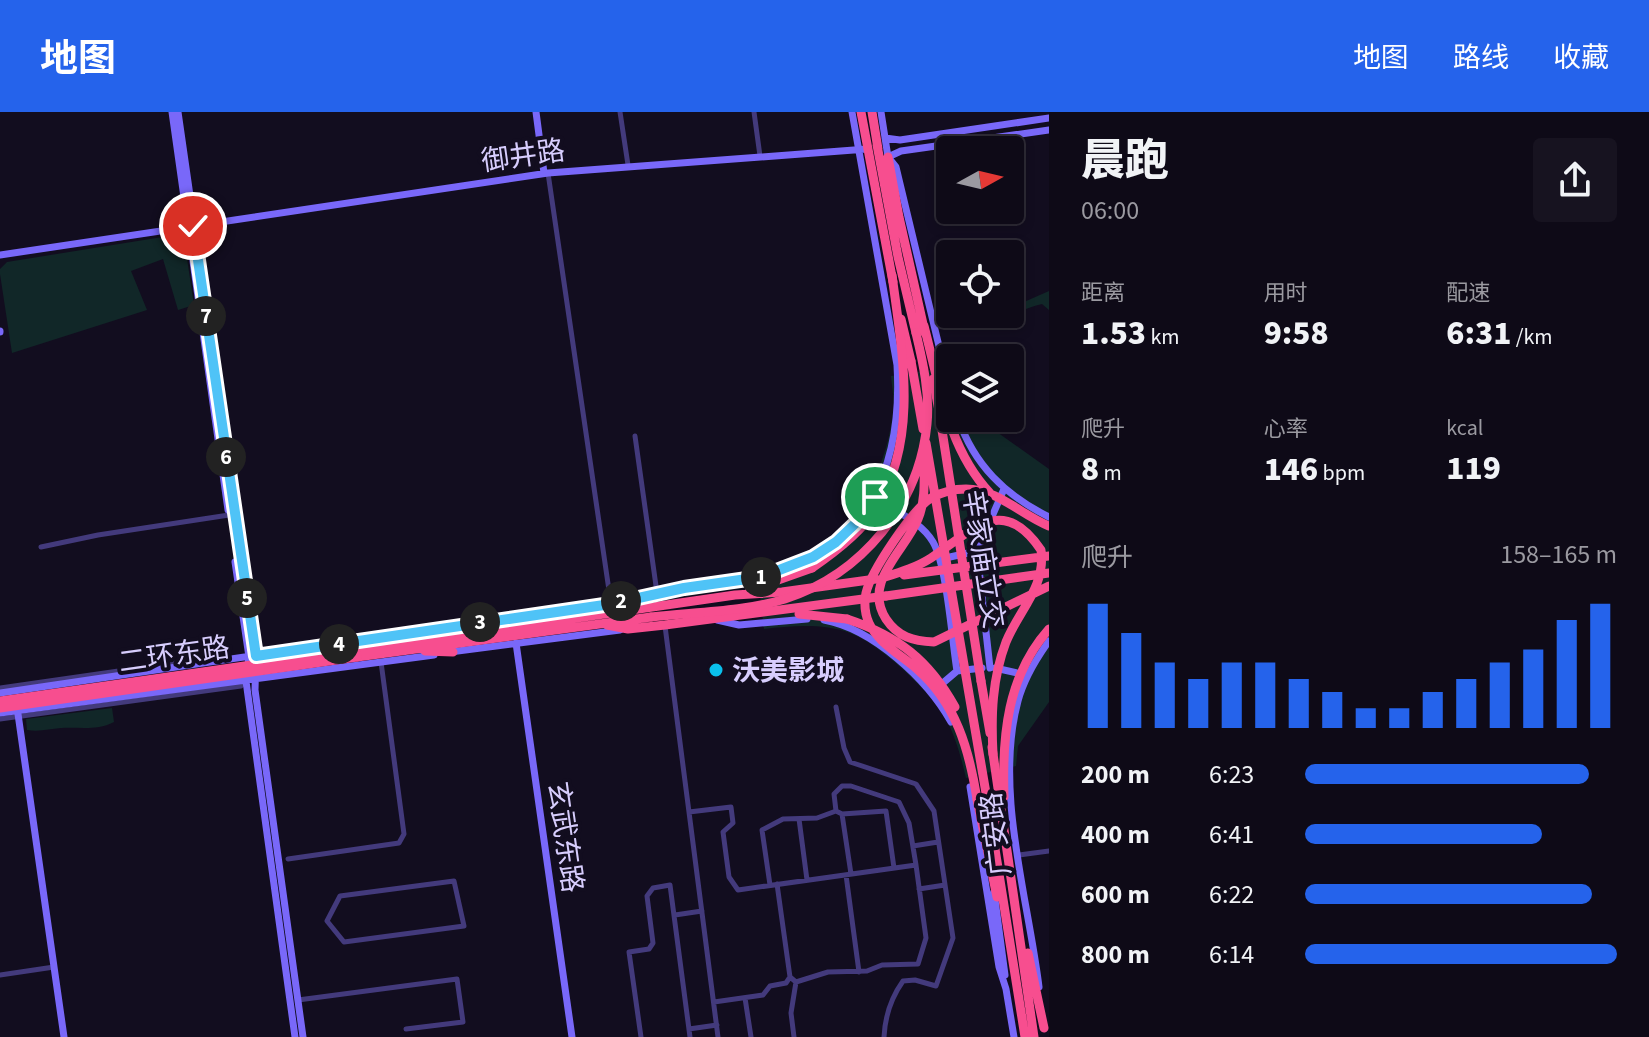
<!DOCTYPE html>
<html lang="zh">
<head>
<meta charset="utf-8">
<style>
	:root { --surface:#0e0a17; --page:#171320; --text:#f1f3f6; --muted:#9b9aa1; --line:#2e2b36; --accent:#2563eb }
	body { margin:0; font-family:"Source Sans 3","Noto Sans SC",sans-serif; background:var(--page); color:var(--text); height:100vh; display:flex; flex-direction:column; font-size:30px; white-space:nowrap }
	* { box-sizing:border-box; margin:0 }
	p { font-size:26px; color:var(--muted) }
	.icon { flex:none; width:44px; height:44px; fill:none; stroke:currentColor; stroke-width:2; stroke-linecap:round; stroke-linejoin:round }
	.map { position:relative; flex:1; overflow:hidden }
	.drawer { display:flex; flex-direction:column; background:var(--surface); width:600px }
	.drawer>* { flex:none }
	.needle { width:52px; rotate:82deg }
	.tools { position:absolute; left:936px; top:24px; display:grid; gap:16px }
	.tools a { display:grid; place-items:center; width:88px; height:88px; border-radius:8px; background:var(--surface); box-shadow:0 4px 12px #0003,0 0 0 2px var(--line); font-size:40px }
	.pin { position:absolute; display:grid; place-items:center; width:68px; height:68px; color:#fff; margin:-34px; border:4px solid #fff; border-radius:50%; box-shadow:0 2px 8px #0007 }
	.km { position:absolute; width:40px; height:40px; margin:-20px; border-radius:50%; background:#222; color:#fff; font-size:22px; line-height:40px; text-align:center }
	.round { display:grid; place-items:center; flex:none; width:84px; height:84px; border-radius:8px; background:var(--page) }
	.summary { display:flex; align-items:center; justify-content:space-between; height:136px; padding:0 32px }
	h1 { font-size:44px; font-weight:800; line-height:60px }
	.metrics { display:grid; grid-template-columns:repeat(3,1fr); gap:12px; height:136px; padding:8px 32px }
	.metrics div { display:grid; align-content:center }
	.metrics b { font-size:34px; font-weight:800 }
	.metrics small { font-size:22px; font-weight:400 }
	.metrics p { font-size:22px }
	.chart { height:224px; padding:16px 32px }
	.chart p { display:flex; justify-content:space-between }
	.chart svg { width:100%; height:144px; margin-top:8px; stroke:var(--accent); stroke-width:6 }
	ul { padding:0 32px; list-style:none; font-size:26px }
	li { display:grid; grid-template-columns:128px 96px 1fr; align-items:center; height:60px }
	li i { height:20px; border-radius:10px; background:var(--accent) }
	header { display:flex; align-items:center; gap:48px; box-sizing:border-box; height:112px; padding:0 40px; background:var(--accent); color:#fff }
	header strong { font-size:38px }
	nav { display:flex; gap:44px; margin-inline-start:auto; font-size:28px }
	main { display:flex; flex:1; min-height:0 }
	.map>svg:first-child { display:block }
	.green { fill:#112728 }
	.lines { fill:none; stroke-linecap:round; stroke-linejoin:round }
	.street { stroke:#433a7c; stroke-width:5 }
	.secondary { stroke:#7968f9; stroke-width:7 }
	.highway { stroke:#f74e8f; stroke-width:9 }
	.highway-bridge { stroke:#f74e8f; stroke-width:9 }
	.route-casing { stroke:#fff; stroke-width:16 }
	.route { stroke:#4fc3f7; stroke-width:10 }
	.poi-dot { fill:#0ac0ec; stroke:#120d1f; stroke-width:3 }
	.labels { text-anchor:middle; stroke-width:8; stroke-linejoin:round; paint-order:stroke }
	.street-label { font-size:28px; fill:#d7cdfd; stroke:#120d1f }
	.poi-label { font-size:28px; font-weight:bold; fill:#d7cdfd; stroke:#120d1f; text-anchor:start }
</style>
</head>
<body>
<header>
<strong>地图</strong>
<nav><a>地图</a><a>路线</a><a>收藏</a></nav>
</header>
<main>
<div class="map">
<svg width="1049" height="925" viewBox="0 0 1049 925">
	<rect width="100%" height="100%" fill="#120d1f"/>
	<!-- green -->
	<path class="green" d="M175,123L185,133L194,193L178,198L163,147L131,159L147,198L12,241L0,162V157L7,150Z
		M1049,179V198L1042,192C1024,196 1009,206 990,209L987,205L995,202H1010V196Z
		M950,255V306H985L987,313L1049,357V590L1018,634L1016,654L966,666C961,645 956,626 946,607C930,579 880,532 850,521C822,511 792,514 764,517L757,458C772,454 791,453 805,445C857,417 886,358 893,301C895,289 892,276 891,264Z
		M112,596L114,610C96,619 81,615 61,616C49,617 40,620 27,618L26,607Z"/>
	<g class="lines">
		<!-- street -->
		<path class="street" d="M620,0L628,53
			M754,0L760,44
			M548,61L611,492
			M635,324L657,481
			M41,435L98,423L229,403
			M665,514L718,925
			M0,576L202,547L210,549
			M836,595L844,636L850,650L916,672L934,699L953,826L936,874L915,868L903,869C891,886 885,904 884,925
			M0,607L241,574L246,569
			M836,699L834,682L842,674H851L899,690L909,711L916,753
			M689,700L731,695L733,711L723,720L729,765L738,778L916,753L926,826L918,852L882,853L867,859L828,860L796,870L790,865L786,871L770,874L763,883L714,890
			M842,702L851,762
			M799,707L807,768
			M913,734L938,730
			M1019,743L1049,739
			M288,747L399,731L404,722L381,550
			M846,763L859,860
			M454,769L464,814L344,830L327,809L340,784Z
			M777,772L790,865
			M770,773L762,718L783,707L817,706L836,699L842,702L886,699L894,756
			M919,777L945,773
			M675,803L702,799
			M0,863L54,855
			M745,886L751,925
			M298,888L457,867L463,910L406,917
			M689,917L717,913
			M641,925L629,840L649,837L653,831L647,784L653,776L670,773L690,925
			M794,925L791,901L796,870"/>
		<!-- secondary -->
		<path class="secondary" d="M172,0L228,398
			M178,0L256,544L255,578L303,925
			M536,0L544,61
			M881,0L888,45L896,55L950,280
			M885,26L900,28L1049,6
			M888,45L901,39L1049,18
			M0,143L548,61L867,37
			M0,219V220
			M958,306C974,353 1005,383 1049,405
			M878,387C896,399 922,411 933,430C947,454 952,529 957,559
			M941,447L977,439
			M235,450L249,545L246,569L295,925
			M717,508L739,513L807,507
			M824,508C873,517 927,567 951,610
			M418,519C482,510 547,503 610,492C634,488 658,481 682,476C708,471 734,471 760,465C868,441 903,353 897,253L852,0
			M516,531L572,925
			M450,540L620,518
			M990,556L977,439L1004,377
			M995,556L1026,563
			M937,576L957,559L982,556
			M0,581L401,522
			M17,595L64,925
			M0,601L434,543
			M970,675L999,855L1006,877L1014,925
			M994,780L1005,863
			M1039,875C1028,785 994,678 1018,589C1024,567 1036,547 1049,529"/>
		<!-- highway -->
		<path class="highway" d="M861,0L893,170
			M872,0L878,37
			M877,33L898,145L916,221
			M888,45L899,105L925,221
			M901,207L911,249
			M933,267L939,299
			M750,478L812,456
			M596,494L616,497
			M799,502L847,507
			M607,513L628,517L665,513L886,484
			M397,523H426
			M356,538L735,483L782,480L876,467
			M425,539L453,540
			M357,545L651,505
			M981,569L990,621
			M992,635L1034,925
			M977,687L997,785
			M987,687L1025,925
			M1028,841L1044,916"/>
		<!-- highway-bridge -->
		<path class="highway-bridge" d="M924,214C939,271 948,337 990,381
			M911,249L923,317
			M939,299L981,569
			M926,331L987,687
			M924,346C924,366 926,388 918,407C905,439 862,470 886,507C898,525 913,529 934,530L1049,474
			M812,456C834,441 861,421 875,398C920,327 902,240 892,163
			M904,463L1049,444
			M885,465C901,460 917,455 931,446C971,420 1002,380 1041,438C1046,475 1019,498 1006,530C992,567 991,603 993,642
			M886,484L1049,461
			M651,505C695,500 743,500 785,487C862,462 919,393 927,312C930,282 923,250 916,221
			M847,507C898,524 929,548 955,595
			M0,589L356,538
			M0,596L357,545
			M1004,685C1002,624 1007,564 1049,517
			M977,687C969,637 956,591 917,557C901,543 878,531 869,511C865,502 864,491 866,481C871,459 912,398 931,386C942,380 954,377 966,377C998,377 1021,403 1049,414"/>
	</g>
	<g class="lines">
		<defs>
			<path id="route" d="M193,114L256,544L611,492L684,476L761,465L813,445L836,430L859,408L875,385"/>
		</defs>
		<!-- route casing -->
		<use href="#route" class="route-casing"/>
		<!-- route -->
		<use href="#route" class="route"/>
	</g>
	<!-- markers -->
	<circle class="poi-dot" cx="716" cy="558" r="8"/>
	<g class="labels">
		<!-- street labels -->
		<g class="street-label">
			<text transform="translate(523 43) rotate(-8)" y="10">御井路</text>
			<text transform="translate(984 447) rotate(81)" y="10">辛家庙立交</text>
			<text transform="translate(174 542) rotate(-8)" y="10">二环东路</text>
			<text transform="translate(995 722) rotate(-97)" y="10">广安路</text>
			<text transform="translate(566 725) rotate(82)" y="10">玄武东路</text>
		</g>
		<!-- poi labels -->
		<g class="poi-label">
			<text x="732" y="568">沃美影城</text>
		</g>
	</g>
</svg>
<div class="tools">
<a><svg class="needle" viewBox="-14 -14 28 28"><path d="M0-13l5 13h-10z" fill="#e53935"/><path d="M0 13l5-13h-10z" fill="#9b9aa1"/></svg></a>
<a><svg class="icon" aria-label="locate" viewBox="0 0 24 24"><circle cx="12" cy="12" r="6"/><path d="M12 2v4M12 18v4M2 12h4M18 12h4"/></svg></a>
<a><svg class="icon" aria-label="layers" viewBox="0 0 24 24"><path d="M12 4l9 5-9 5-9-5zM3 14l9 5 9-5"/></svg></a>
</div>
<div class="pin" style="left:875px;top:385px;background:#1e9e55"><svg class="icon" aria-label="arrive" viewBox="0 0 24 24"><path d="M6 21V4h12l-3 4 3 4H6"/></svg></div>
<div class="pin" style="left:193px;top:114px;background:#d93025"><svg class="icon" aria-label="check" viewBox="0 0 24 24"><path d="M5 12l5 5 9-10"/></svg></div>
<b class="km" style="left:761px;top:465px">1</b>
<b class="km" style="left:621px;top:489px">2</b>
<b class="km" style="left:480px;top:510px">3</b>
<b class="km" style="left:339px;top:532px">4</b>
<b class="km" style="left:247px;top:486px">5</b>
<b class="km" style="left:226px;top:345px">6</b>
<b class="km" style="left:206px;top:204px">7</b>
</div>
<section class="drawer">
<div class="summary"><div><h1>晨跑</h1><p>06:00</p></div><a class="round"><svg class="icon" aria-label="share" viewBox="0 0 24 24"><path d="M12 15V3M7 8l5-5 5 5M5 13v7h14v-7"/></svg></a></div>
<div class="metrics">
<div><p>距离</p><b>1.53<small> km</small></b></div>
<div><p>用时</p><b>9:58</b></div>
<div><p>配速</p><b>6:31<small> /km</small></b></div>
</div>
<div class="metrics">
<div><p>爬升</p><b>8<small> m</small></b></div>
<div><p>心率</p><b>146<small> bpm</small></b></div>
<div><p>kcal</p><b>119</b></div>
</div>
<div class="chart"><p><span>爬升</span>158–165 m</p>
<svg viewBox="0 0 160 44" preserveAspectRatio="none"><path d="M5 44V6M15 44V15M25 44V24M35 44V29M45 44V24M55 44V24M65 44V29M75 44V33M85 44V38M95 44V38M105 44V33M115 44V29M125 44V24M135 44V20M145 44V11M155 44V6"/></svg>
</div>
<ul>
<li><b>200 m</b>6:23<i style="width:91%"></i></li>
<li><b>400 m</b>6:41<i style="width:76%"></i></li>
<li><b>600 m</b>6:22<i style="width:92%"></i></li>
<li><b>800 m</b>6:14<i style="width:100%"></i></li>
</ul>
</section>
</main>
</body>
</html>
